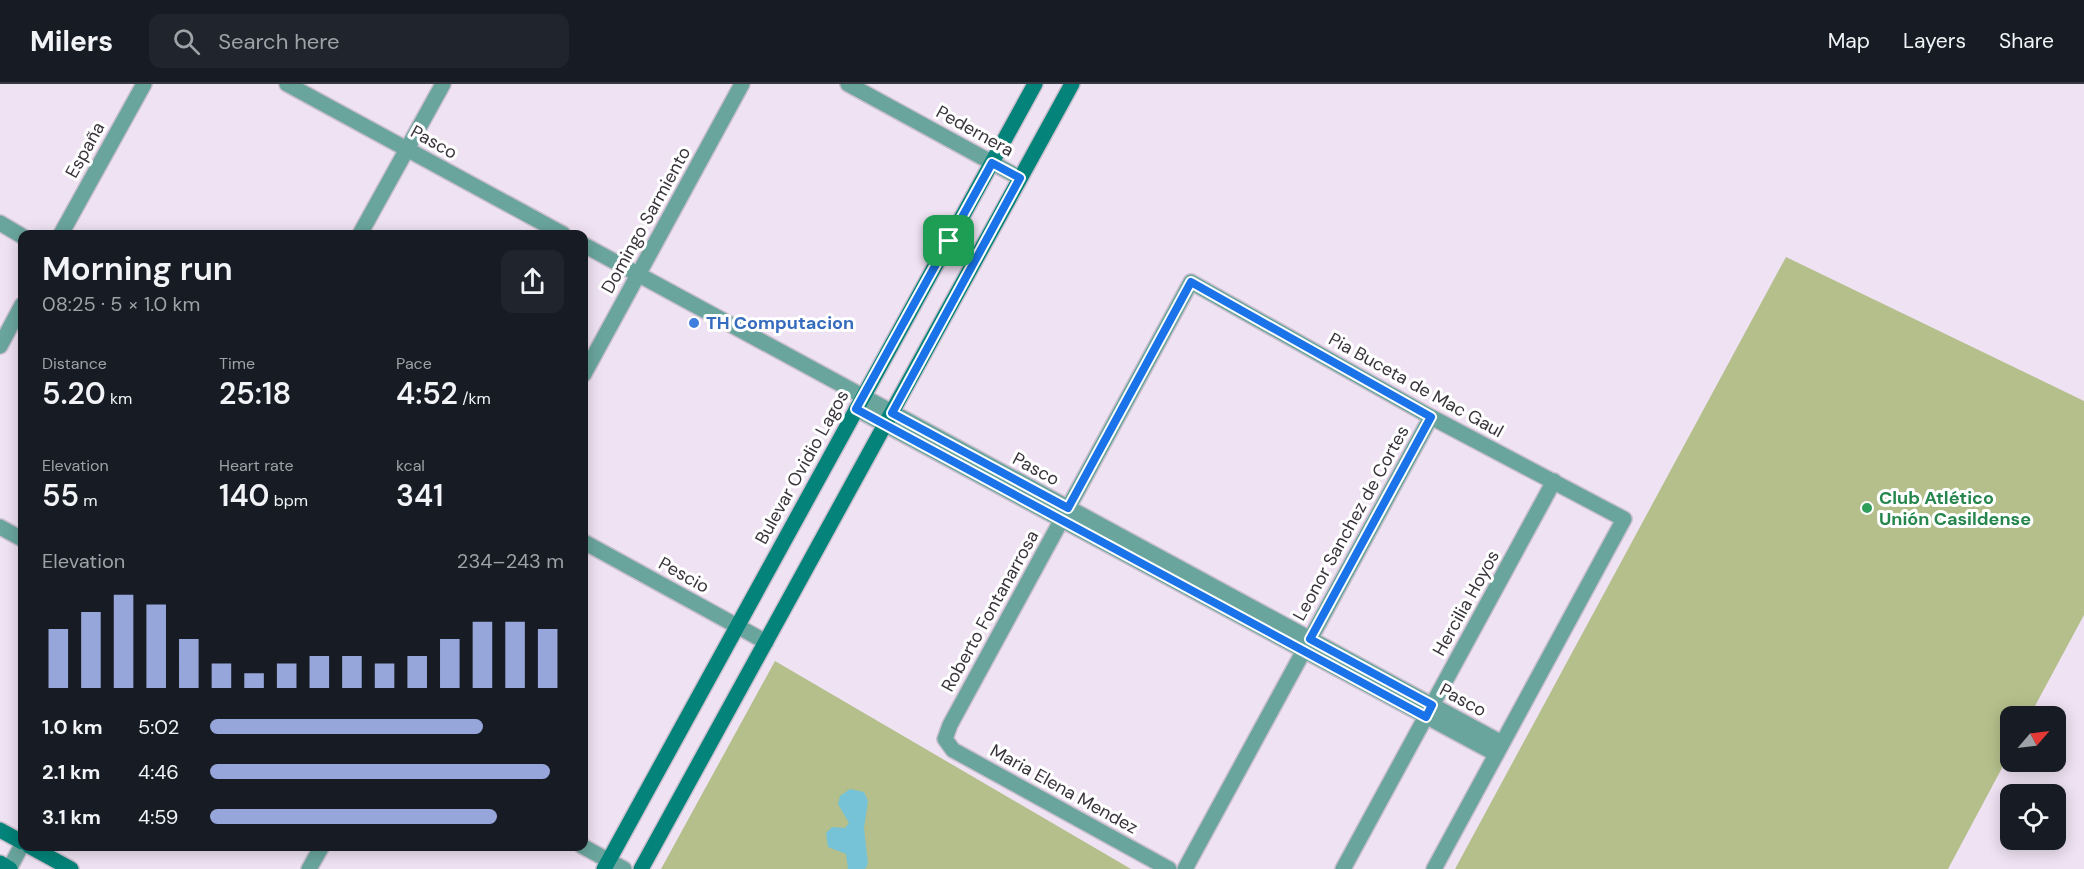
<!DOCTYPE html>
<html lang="en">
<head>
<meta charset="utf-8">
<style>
	:root { --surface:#171b24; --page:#20242c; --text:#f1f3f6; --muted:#9ea1a6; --line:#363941; --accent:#96a6da }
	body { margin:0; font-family:"DM Sans",sans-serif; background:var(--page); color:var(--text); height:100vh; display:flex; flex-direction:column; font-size:22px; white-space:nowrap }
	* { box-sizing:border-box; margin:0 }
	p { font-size:20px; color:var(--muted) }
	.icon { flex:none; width:33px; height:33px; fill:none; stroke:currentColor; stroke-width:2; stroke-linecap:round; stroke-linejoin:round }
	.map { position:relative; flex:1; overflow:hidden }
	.details { position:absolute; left:18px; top:146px; width:570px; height:621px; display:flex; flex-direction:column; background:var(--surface); border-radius:12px; box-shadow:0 3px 15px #0003 }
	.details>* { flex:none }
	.needle { width:39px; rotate:62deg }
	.tools { position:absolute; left:2000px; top:622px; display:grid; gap:12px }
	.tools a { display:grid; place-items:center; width:66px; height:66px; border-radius:12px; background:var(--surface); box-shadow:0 3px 15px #0003; font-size:30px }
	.pin { position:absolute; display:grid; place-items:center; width:51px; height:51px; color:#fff; margin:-26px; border-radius:12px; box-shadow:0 3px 9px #0006 }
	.round { display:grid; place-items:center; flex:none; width:63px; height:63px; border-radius:12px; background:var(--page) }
	.head { display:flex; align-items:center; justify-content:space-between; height:102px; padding:0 24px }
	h1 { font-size:33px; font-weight:600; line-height:45px }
	.figures { display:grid; grid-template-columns:repeat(3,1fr); gap:9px; height:102px; padding:6px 24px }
	.figures div { display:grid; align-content:center }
	.figures b { font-size:30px; font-weight:600 }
	.figures small { font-size:16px; font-weight:400 }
	.figures p { font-size:16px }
	.chart { height:168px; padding:12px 24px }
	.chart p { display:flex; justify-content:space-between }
	.chart svg { width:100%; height:108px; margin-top:6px; stroke:var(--accent); stroke-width:6 }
	ul { padding:0 24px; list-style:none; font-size:20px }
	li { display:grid; grid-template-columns:96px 72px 1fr; align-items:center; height:45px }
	li i { height:15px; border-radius:8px; background:var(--accent) }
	header { display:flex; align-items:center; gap:36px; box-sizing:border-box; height:84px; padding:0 30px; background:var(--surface); border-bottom:2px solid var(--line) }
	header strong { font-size:28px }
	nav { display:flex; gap:33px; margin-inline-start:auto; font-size:21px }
	.search { width:420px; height:54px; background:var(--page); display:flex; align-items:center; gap:15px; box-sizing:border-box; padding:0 21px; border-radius:12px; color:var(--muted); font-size:22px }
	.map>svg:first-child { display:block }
	.green { fill:#b5bf8c }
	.water { fill:#76c3d8 }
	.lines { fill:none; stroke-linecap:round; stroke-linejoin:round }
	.minor-casing { stroke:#cbbfce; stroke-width:18 }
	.secondary-casing { stroke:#cbbfce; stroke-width:18 }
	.minor { stroke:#69a59d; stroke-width:15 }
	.secondary { stroke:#038379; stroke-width:15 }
	.route-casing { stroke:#fff; stroke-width:12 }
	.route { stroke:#1a73e8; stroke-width:8 }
	.shop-dot { fill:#3f7fe0; stroke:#fff; stroke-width:2 }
	.leisure-dot { fill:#2e9e5b; stroke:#fff; stroke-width:2 }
	.labels { text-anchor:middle; stroke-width:6; stroke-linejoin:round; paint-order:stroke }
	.street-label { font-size:18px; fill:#39343b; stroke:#fff }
	.shop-label { font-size:18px; font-weight:bold; fill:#366cbe; stroke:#fff; text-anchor:start }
	.leisure-label { font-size:18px; font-weight:bold; fill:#27864d; stroke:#fff; text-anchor:start }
</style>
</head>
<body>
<header>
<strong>Milers</strong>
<div class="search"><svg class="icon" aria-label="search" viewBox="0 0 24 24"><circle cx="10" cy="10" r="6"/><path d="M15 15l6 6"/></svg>Search here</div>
<nav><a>Map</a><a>Layers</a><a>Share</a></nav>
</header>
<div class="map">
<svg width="2084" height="785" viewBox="0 0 2084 785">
	<rect width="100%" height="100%" fill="#efe2f3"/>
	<!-- green -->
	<path class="green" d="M1786,173L2084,317V531L2029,633H2010V669L1948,785H1455Z
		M775,577L1131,785H661Z"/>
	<!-- water -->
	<path class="water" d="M850,705L864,708L868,717L864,744L868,780L865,785H848L846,770L828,763L826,749L832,743L845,744L849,739L838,720L840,712Z"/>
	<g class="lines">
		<defs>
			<path id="minor" d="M287,0L563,150
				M848,0L1020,94
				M0,139L22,152
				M61,150L144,0
				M360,150L443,0
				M584,161L1502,659
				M0,262L22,221
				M584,290L742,0
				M856,325L1496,670
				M0,443L22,455
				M584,458L766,558
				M582,762L624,785
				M9,785L22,761
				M309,785L322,762
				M1169,785L953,666L945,655L950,641L1191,198L1431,333L1624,435L1434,785
				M1185,785L1431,333
				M1343,785L1554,397"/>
			<path id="secondary" d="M0,746L22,758
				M29,762L71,785
				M0,779L10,785
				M604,785L1035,0
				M641,785L1072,0"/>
		</defs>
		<!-- minor casing -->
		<use href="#minor" class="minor-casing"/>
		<!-- secondary casing -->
		<use href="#secondary" class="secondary-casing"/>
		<!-- minor -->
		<use href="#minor" class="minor"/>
		<!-- secondary -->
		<use href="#secondary" class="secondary"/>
	</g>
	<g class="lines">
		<defs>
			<path id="route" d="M992,79L1020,94L892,329L1068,424L1191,198L1431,333L1310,555L1432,621L1426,633L856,325Z"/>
		</defs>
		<!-- route casing -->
		<use href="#route" class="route-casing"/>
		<!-- route -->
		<use href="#route" class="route"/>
	</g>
	<!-- markers -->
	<circle class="shop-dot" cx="694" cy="239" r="6"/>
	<circle class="leisure-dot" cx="1867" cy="424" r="6"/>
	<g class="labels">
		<!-- street labels -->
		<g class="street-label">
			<text transform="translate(975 47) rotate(29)" y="6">Pedernera</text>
			<text transform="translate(434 58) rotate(29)" y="6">Pasco</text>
			<text transform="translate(85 66) rotate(-61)" y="6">España</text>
			<text transform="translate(646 136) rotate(-61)" y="6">Domingo Sarmiento</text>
			<text transform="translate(1416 301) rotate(29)" y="6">Pia Buceta de Mac Gaul</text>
			<text transform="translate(802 383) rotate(-61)" y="6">Bulevar Ovidio Lagos</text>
			<text transform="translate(1036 385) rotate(28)" y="6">Pasco</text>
			<text transform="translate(1351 439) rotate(-61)" y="6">Leonor Sanchez de Cortes</text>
			<text transform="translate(684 491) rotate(29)" y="6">Pescio</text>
			<text transform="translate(1466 519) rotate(-61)" y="6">Hercilia Hoyos</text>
			<text transform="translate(990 527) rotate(-61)" y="6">Roberto Fontanarrosa</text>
			<text transform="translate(1463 616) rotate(28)" y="6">Pasco</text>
			<text transform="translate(1064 705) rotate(29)" y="6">Maria Elena Mendez</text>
		</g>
		<!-- shop labels -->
		<g class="shop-label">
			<text x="706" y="245">TH Computacion</text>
		</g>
		<!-- leisure labels -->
		<g class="leisure-label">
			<text x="1879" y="420">Club Atlético<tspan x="1879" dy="21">Unión Casildense</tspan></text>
		</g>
	</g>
</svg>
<div class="tools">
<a><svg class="needle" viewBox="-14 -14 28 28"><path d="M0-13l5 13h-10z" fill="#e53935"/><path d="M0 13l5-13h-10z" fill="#9ea1a6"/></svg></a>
<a><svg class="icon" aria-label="locate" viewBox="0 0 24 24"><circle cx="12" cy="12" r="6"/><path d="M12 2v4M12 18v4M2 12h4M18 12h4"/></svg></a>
</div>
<div class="pin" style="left:949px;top:157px;background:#1e9e55"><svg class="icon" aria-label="arrive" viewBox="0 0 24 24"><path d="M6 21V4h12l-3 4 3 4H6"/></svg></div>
<section class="details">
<div class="head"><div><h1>Morning run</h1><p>08:25 · 5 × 1.0 km</p></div><a class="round"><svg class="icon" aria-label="share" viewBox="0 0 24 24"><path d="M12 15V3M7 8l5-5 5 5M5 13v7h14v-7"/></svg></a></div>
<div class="figures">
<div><p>Distance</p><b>5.20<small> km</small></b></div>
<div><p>Time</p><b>25:18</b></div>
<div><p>Pace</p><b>4:52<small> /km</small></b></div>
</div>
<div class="figures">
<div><p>Elevation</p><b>55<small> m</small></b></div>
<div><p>Heart rate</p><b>140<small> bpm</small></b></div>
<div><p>kcal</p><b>341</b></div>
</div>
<div class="chart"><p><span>Elevation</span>234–243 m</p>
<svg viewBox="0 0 160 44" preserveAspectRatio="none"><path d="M5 44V20M15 44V13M25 44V6M35 44V10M45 44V24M55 44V34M65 44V38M75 44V34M85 44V31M95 44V31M105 44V34M115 44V31M125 44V24M135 44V17M145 44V17M155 44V20"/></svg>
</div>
<ul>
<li><b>1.0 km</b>5:02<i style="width:77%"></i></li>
<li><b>2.1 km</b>4:46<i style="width:96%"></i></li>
<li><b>3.1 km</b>4:59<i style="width:81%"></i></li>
</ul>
</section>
</div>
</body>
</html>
